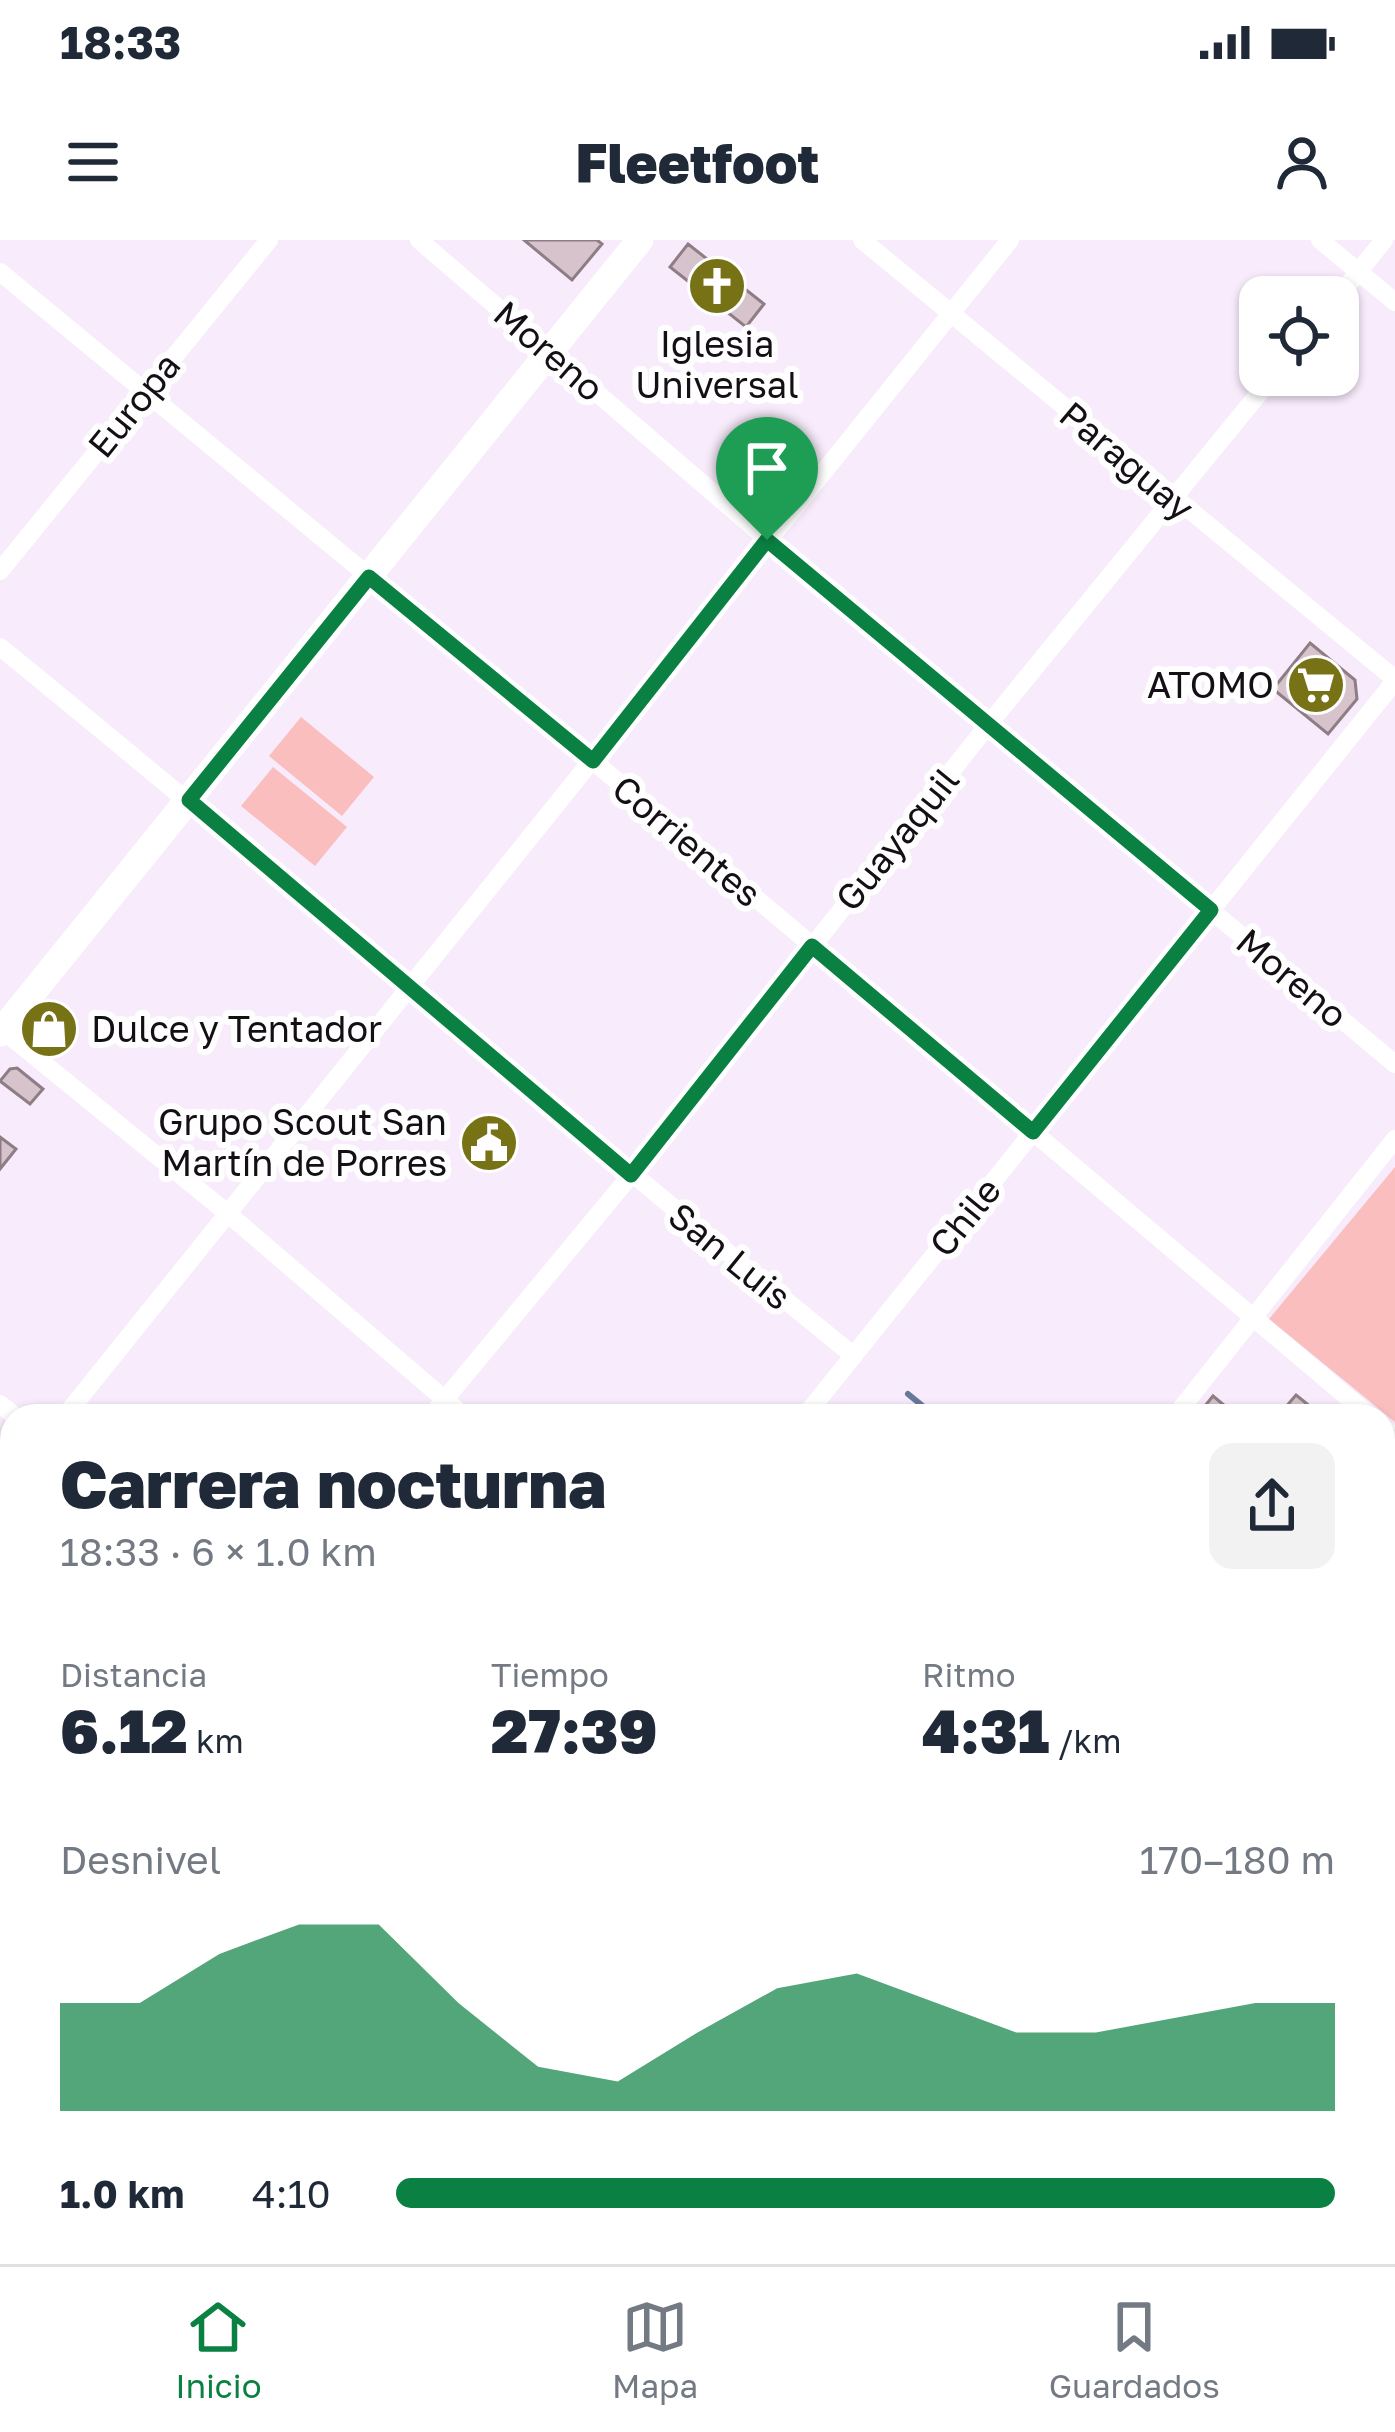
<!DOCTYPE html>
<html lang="es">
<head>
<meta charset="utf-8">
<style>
	:root { --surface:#fff; --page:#f2f2f3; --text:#1f2937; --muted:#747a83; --line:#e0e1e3; --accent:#0b8043 }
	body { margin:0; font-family:"Golos Text",sans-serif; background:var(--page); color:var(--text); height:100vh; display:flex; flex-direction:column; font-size:45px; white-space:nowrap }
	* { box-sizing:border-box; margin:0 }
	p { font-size:39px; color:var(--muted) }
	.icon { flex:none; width:66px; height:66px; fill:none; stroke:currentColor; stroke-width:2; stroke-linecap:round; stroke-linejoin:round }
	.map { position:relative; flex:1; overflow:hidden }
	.sheet { position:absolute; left:0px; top:1164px; width:1395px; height:861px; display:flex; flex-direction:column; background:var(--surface); border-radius:36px 36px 0 0; box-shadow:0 3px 9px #0004 }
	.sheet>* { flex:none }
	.fabs { position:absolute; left:1239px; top:36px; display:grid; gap:24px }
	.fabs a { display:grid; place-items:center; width:120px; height:120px; border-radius:24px; background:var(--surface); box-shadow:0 3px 9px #0004; font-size:60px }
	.pin { position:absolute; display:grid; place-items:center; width:102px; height:102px; color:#fff; margin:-123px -51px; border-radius:50% 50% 50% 0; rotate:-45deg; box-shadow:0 0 12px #0007 }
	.pin .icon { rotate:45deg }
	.round { display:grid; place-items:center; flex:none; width:126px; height:126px; border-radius:24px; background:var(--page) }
	.summary { display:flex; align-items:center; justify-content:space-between; height:204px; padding:0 60px }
	h1 { font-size:66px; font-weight:800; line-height:90px }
	.metrics { display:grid; grid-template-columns:repeat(3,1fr); gap:18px; height:204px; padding:12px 60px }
	.metrics div { display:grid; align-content:center }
	.metrics b { font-size:60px; font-weight:800 }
	.metrics small { font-size:33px; font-weight:400 }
	.metrics p { font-size:33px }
	.chart { height:336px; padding:24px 60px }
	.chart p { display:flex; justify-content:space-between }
	.chart svg { width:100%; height:216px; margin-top:12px; fill:var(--accent); opacity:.7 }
	ul { padding:0 60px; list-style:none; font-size:39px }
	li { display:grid; grid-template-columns:192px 144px 1fr; align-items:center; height:90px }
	li i { height:30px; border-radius:15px; background:var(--accent) }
	.status { display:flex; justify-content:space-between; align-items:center; height:84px; padding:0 60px; background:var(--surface); direction:ltr }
	.status svg { height:33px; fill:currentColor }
	header { display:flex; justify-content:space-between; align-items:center; height:156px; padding:0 60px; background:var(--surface); font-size:54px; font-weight:800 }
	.dock { display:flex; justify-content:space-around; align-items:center; height:168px; border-top:3px solid var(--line); background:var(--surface); font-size:33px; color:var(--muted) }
	.dock a { display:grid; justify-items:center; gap:6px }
	.dock .active { color:var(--accent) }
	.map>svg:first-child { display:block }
	.green { fill:#fabebf }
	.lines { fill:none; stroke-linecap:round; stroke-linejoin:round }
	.stream { stroke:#67799a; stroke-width:6 }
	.building { fill:#d6c3cc; stroke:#8f7d85; stroke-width:3 }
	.street { stroke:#fff; stroke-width:18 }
	.secondary { stroke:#fff; stroke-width:27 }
	.route-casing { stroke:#fff; stroke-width:24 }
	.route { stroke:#0b8043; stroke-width:15 }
	.labels { text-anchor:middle; stroke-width:12; stroke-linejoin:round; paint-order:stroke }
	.poi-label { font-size:36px; fill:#130f14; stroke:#fefefe; text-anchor:end }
	.street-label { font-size:36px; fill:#130f14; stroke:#fefefe }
</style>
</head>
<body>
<div class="status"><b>18:33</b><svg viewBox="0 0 49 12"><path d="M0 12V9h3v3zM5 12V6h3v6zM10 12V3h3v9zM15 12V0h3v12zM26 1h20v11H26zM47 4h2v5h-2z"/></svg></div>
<header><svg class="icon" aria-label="menu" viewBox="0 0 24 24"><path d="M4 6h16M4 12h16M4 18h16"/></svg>Fleetfoot<svg class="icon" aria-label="person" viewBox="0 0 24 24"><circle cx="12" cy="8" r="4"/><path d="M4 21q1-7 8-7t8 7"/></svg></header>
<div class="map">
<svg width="1395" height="2024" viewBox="0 0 1395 2024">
	<rect width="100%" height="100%" fill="#f8ebfb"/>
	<!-- green -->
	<path class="green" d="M301,477L374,537L342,576L269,516Z
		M273,527L347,587L315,626L241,566Z
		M1395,927V1182L1269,1079Z
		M517,2013H1009L1022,2024H508Z"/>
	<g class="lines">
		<!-- stream -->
		<path class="stream" d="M908,1154L935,1176
			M1383,1547L1395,1557"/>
	</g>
	<!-- building -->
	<path class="building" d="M524,0H597L602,4L572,40Z
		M688,4L764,64L746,87L670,27Z
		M1310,403L1355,440L1357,459L1328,494L1273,449Z
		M17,828L43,849L30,864L0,841L10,829Z
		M0,897L16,909L0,929Z
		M1296,1155L1322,1176H1278Z
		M1213,1156L1237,1176H1197Z
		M1383,1476L1395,1486V1524L1392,1528L1383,1521Z"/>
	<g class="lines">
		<!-- street -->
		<path class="street" d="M419,0L768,300L1395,824
			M862,0L1395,439
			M1320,0L1395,62
			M0,32L617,541L1370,1176
			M1338,57L1384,0
			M0,331L269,0
			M0,407C287,640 566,883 854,1116
			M0,788L226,972L464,1176
			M0,1164L15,1176
			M65,1176L1010,0
			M431,1176L631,935L988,485L1274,135
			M805,1176L1395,441
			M1175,1176L1395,899
			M1383,1187L1395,1197
			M0,1256L12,1241
			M1383,1360L1395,1345
			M0,1537L12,1547
			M0,1708L12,1693
			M1383,1822L1395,1807
			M0,1910L12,1920
			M1383,1943L1395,1953
			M125,2013L138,2024
			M1024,2013L1037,2024
			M493,2024L502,2013
			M1234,2024L1242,2013"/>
		<!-- secondary -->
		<path class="secondary" d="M0,793L640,0"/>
	</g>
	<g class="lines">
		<defs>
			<path id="route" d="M767,300L1211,670L1033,892L812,706L631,935L189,560L369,337L593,521Z"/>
		</defs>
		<!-- route casing -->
		<use href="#route" class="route-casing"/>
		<!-- route -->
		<use href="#route" class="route"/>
	</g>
	<!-- icons -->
	<defs>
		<symbol id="church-disc" viewBox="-11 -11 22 22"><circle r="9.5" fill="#777215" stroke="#fefefe"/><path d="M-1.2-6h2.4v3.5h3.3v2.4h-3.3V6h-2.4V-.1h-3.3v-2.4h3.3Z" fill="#fff"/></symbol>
		<symbol id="supermarket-disc" viewBox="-11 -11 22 22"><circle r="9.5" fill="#777215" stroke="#fefefe"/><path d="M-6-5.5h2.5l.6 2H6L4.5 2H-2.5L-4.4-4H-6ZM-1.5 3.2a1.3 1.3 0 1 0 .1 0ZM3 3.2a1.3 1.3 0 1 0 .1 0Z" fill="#fff"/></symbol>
		<symbol id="shop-disc" viewBox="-11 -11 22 22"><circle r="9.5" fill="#777215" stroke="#fefefe"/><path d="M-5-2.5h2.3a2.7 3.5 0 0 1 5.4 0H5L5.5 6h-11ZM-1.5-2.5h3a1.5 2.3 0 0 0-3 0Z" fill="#fff"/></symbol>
		<symbol id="civic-disc" viewBox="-11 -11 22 22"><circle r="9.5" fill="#777215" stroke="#fefefe"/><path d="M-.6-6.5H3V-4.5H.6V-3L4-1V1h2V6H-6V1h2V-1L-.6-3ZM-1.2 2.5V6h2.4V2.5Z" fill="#fff"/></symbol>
	</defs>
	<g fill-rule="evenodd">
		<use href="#church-disc" x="684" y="13" width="66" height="66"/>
		<use href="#supermarket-disc" x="1283" y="412" width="66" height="66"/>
		<use href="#shop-disc" x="16" y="756" width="66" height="66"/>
		<use href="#civic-disc" x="456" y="870" width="66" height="66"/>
	</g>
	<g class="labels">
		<!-- poi labels -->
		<g class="poi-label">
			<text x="717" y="117" text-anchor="middle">Iglesia<tspan x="717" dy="41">Universal</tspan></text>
			<text x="1274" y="458">ATOMO</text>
			<text x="91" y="802" text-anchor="start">Dulce y Tentador</text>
			<text x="447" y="895">Grupo Scout San<tspan x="447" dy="41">Martín de Porres</tspan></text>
		</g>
		<!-- street labels -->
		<g class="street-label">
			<text transform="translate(549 111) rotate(41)" y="13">Moreno</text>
			<text transform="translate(134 165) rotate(-51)" y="13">Europa</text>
			<text transform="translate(1127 221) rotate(40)" y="13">Paraguay</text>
			<text transform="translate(897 599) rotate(-51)" y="13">Guayaquil</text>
			<text transform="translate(687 601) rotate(40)" y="13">Corrientes</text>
			<text transform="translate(1292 738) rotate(40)" y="13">Moreno</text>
			<text transform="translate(965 977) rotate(-51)" y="13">Chile</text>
			<text transform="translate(730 1016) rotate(39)" y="13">San Luis</text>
		</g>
	</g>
</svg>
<div class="fabs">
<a><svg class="icon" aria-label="locate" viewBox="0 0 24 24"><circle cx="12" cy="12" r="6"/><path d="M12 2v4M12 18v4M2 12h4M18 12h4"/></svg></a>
</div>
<div class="pin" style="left:767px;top:300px;background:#1e9e55"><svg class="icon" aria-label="arrive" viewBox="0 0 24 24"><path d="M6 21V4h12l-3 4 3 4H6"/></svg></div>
<section class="sheet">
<div class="summary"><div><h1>Carrera nocturna</h1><p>18:33 · 6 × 1.0 km</p></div><a class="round"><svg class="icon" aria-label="share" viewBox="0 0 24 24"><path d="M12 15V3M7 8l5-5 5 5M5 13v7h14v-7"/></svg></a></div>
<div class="metrics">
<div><p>Distancia</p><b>6.12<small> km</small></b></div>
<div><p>Tiempo</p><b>27:39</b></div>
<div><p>Ritmo</p><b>4:31<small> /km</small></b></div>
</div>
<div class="chart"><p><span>Desnivel</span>170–180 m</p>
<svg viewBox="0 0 160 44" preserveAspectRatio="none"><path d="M0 44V22L10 22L20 12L30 6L40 6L50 22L60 35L70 38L80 28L90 19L100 16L110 22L120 28L130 28L140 25L150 22L160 22V44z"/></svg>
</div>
<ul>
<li><b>1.0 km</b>4:10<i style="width:100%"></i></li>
</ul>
</section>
</div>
<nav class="dock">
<a class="active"><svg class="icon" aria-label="home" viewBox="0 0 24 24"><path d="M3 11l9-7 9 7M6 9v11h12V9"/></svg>Inicio</a>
<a><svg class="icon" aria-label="map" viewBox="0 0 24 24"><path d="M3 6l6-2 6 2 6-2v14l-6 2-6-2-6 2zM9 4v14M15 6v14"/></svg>Mapa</a>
<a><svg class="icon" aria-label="saved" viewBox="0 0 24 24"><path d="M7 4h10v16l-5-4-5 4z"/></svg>Guardados</a>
</nav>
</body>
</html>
